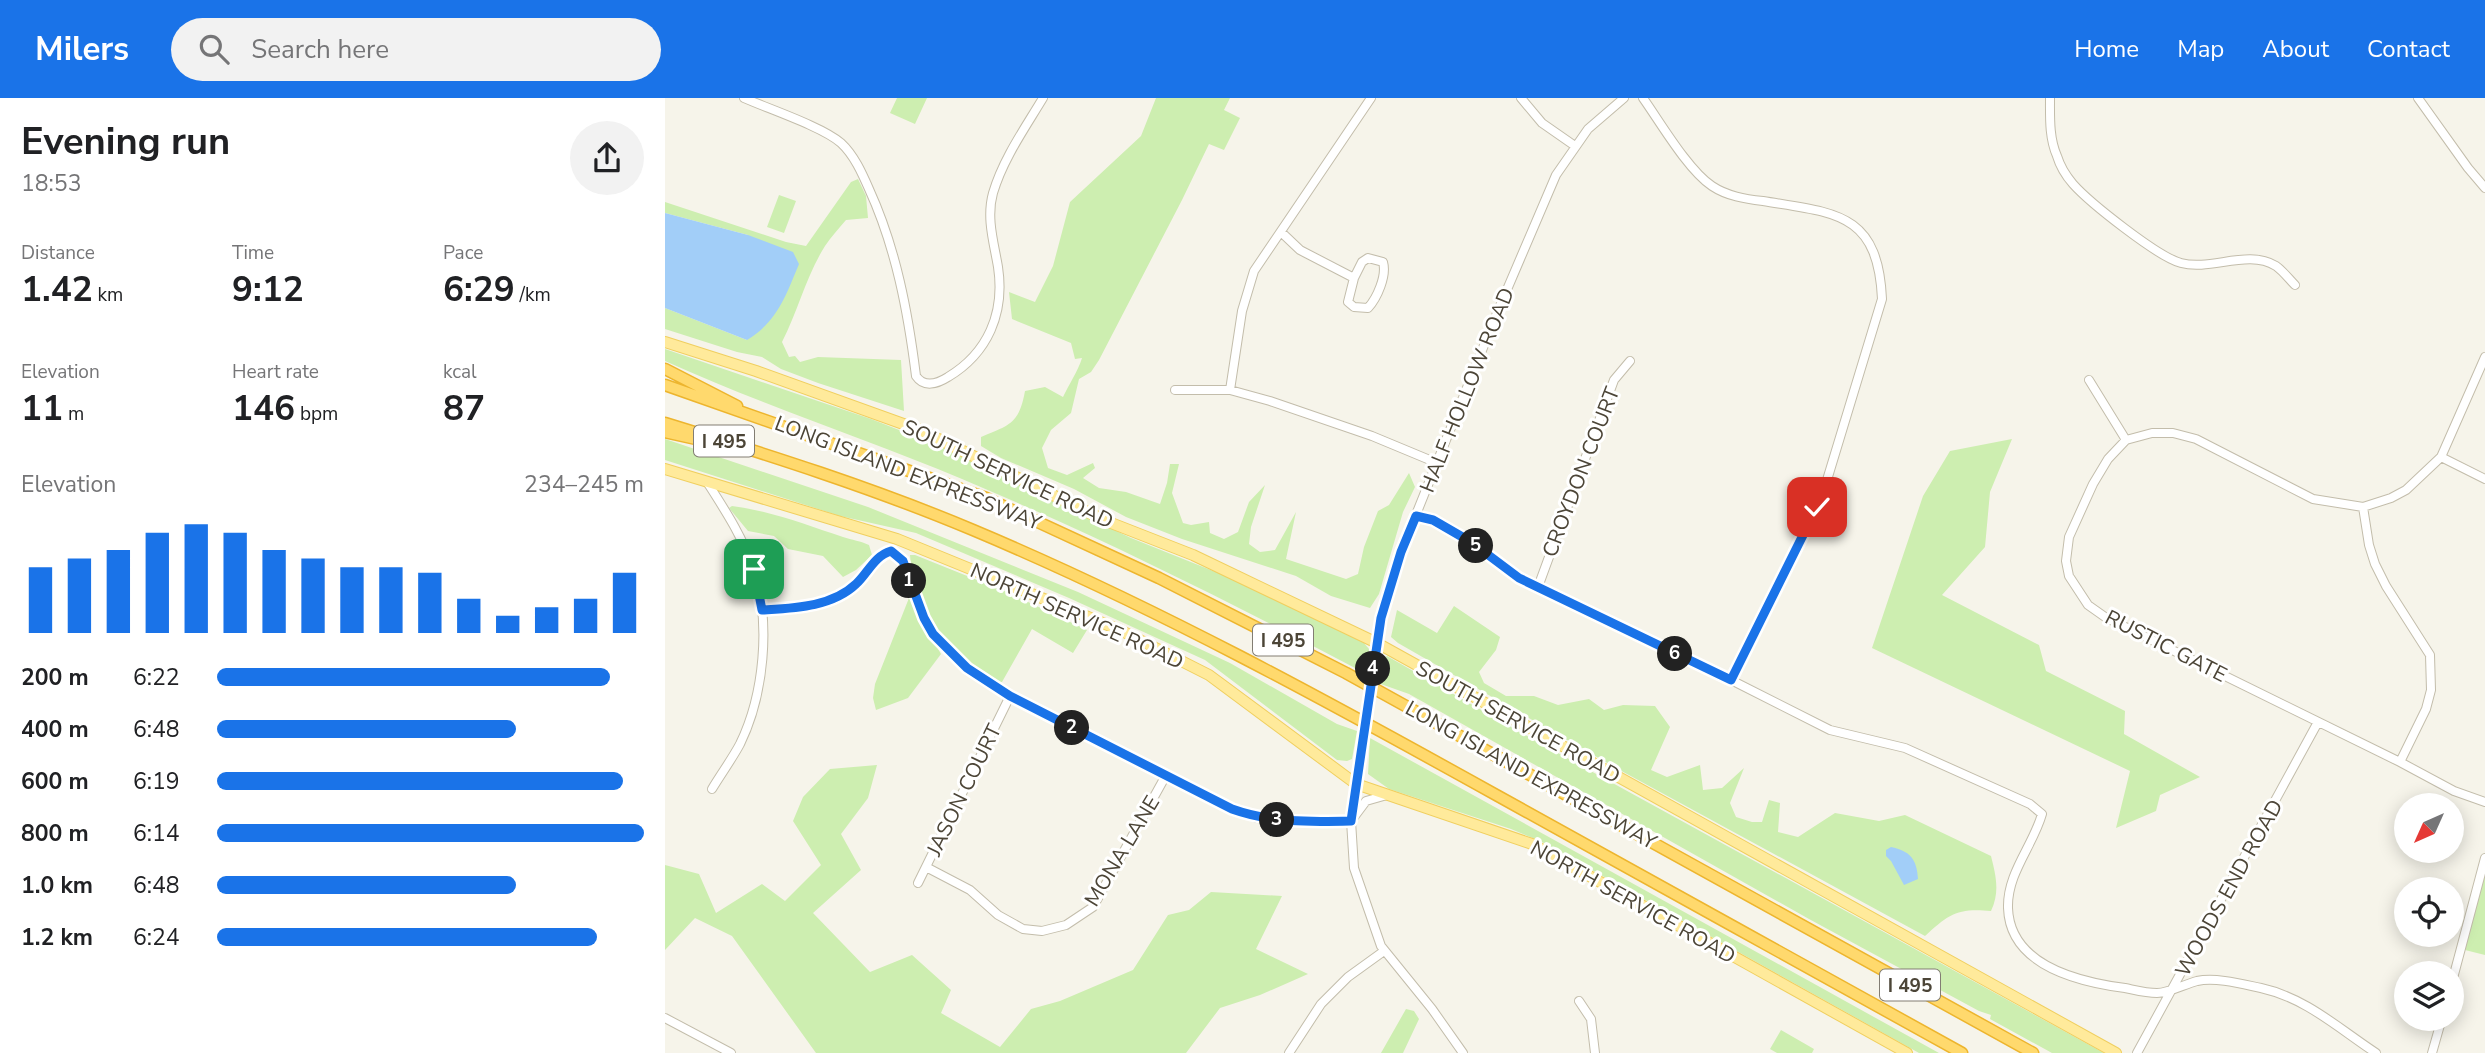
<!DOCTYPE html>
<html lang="en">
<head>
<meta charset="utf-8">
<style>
	:root { --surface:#fff; --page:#f2f2f2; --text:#202124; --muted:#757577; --accent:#1a73e8 }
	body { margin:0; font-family:"Nunito Sans",sans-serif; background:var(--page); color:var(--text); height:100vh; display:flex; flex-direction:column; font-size:26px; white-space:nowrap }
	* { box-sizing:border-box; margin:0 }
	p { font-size:23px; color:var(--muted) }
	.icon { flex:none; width:38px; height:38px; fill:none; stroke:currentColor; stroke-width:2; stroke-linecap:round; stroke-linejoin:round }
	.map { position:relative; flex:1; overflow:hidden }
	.sheet { display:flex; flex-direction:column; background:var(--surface); width:665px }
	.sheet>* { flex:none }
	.needle { width:46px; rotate:225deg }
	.controls { position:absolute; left:1729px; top:695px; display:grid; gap:14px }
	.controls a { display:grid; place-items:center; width:70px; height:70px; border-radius:50%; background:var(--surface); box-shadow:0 4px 18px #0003; font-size:35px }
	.pin { position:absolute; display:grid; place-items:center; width:60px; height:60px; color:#fff; margin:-30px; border-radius:14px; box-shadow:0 4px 10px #0006 }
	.km { position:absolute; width:35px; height:35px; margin:-18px; border-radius:50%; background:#222; color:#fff; font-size:19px; line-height:35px; text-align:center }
	.round { display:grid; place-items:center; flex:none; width:74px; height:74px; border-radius:37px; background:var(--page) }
	.headline { display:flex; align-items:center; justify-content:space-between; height:119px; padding:0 21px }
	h1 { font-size:38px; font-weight:700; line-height:52px }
	.metrics { display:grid; grid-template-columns:repeat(3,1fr); gap:10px; height:119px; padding:7px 21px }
	.metrics div { display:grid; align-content:center }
	.metrics b { font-size:35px; font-weight:700 }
	.metrics small { font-size:19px; font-weight:400 }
	.metrics p { font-size:19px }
	.chart { height:196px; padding:14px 21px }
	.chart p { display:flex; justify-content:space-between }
	.chart svg { width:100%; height:126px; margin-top:7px; stroke:var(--accent); stroke-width:6 }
	ul { padding:0 21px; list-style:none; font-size:23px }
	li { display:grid; grid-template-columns:112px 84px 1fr; align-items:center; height:52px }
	li i { height:18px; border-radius:9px; background:var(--accent) }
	header { display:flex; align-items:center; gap:42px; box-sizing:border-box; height:98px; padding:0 35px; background:var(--accent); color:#fff }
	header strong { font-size:33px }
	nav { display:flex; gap:38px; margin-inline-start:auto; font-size:24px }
	.search { width:490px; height:63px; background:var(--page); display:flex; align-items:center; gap:18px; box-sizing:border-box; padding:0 24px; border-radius:38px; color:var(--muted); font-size:26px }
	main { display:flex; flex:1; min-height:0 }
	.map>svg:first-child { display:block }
	.green { fill:#cdeeb0 }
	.water { fill:#a2cef8 }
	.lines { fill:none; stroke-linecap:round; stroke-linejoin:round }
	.minor-casing { stroke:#c3bdab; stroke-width:10 }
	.major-casing { stroke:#f0cf5f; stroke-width:12 }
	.highway-casing { stroke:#edb52e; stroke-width:13 }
	.minor { stroke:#fff; stroke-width:8 }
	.major { stroke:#ffea9b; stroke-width:10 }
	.highway { stroke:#ffd96d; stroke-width:10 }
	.minor-bridge-casing { stroke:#c3bdab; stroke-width:10; stroke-linecap:butt }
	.minor-bridge { stroke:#fff; stroke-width:8 }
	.route-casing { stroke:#fff; stroke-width:14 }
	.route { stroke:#1a73e8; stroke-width:9 }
	.labels { text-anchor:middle; stroke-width:6; stroke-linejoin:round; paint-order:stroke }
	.shield { fill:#fff; stroke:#827d73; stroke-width:2 }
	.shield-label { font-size:19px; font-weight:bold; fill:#4c4537 }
	.street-label { font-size:21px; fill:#4c4537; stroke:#fff }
</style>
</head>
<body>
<header>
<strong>Milers</strong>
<div class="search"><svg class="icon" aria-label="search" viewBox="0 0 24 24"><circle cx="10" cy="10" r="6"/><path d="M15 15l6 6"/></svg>Search here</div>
<nav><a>Home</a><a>Map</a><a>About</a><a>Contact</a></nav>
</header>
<main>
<section class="sheet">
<div class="headline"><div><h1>Evening run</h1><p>18:53</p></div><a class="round"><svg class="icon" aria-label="share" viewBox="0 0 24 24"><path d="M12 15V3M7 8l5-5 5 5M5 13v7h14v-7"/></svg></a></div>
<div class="metrics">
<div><p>Distance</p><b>1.42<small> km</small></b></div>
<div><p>Time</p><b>9:12</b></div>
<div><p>Pace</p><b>6:29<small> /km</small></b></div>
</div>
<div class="metrics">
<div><p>Elevation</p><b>11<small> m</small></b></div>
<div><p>Heart rate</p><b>146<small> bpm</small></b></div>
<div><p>kcal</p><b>87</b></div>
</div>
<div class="chart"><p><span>Elevation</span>234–245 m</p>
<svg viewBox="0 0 160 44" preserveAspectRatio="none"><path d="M5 44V21M15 44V18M25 44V15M35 44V9M45 44V6M55 44V9M65 44V15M75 44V18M85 44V21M95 44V21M105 44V23M115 44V32M125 44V38M135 44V35M145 44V32M155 44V23"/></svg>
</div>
<ul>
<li><b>200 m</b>6:22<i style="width:92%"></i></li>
<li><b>400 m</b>6:48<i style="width:70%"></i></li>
<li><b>600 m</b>6:19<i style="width:95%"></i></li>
<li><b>800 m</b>6:14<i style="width:100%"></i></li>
<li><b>1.0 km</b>6:48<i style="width:70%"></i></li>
<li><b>1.2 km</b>6:24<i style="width:89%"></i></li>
</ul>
</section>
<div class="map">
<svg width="1820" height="955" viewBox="0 0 1820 955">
	<rect width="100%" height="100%" fill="#f6f4ea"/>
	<!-- green -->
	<path class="green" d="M232,0H262L250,26L225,15Z
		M491,0H565L559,12L575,20L559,52L544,46L517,102L434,262L426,274L414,281L406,315L386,332L377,350L383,370L402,377L428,365L430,370L418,380L434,390L461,394L495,406L502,385L505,366H514L507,395L518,425L526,427L544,424L545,435L559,441L573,434L584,404L600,387L586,429L584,446L595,454L610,452L631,414L621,461L681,481L693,476L699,449L713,413L724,407L744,375L750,389L738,414L714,496L705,510L666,498L631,478L517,441L461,419L409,391L336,360L316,348V339C345,327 354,326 360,293L380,289L398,299C404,286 413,273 417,260L410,261L406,245L347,221L344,194L370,204L388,168L405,104L476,38Z
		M193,81L201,98L203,120L181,122C174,130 166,139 160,148C141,178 133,213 117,244L124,259L130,258L135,264L153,259L236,262L239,313L153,285L116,271L97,259L72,254L0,231V210L82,242L83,137L0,115V104L121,144L141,148L186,84Z
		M114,97L131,103L119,135L102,129Z
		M0,251L206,321L270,346L466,440L603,495L699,545L704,551L701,578L690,570C561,502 431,437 297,381C199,340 97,307 0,263Z
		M0,341L203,409L413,494L565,565L672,626L692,633L687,661L682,663L672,662L540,562L404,500L251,435L175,418L0,362Z
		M1347,341L1325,394L1320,449L1277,497L1374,547L1381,573L1460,613L1459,636L1535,679L1495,697L1491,713L1451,730L1465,673L1207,550L1258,398L1285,353Z
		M67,408C106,413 141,427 178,439C187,442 196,443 204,447L207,457L191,472L178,479L158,458L123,451L109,438L83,433L64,410Z
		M245,457H250L342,494L422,532L408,555L367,531L337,584L330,585C313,574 292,559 280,543C262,520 247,486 245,457Z
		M244,500L276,556L243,600L211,612L208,600L210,586Z
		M789,508L835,539L831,552L814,574L819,585L841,598H869L893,607L924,601L939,612L958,607L990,608L1005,629L986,672L1002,679L1035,667L1038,692L1057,690L1079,670L1065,705L1071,719L1087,724H1097L1104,702L1115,705L1113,734L1133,739L1170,715L1214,723L1240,717L1326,758C1331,778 1335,794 1326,813C1292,810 1284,816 1260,838L951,670L733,545L726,539L732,512L772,535Z
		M722,558L853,633L1439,955H1387L1325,921L1326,917L1314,913L1144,821L744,596L713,585L716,562Z
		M705,640L1274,955H1254L875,743L846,731L724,691L703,676Z
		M212,667L203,700L176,736L196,772L148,815L205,874L247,857L286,892L276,915L335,949L366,911L395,903L468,872L503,817L524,812L546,794L617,798L591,851L643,876L595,897L555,910L521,955H151L67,838L30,820L0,852V767L34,776L51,815L97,786L120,803L156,767L128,723L138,699L165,671Z
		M1820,775V857L1800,852Z
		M741,911L749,913L754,921L738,955H716Z
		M1116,932L1149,951L1147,955H1112L1105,951Z"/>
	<!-- water -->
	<path class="water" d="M0,115L83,137L128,154L134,166C121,197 113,223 82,242L0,210Z
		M1226,749C1245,753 1252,761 1253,781L1239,787L1226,763L1221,758V752Z"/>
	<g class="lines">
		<defs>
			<path id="minor" d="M79,0C104,11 158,29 176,45C189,57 197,75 204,91C231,150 243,214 251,278C259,290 272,286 283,279C323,255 340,215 333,169C329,145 321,120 328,95C338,61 360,30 378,0
				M856,0L877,25L910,48
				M978,0C995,24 1023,72 1047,88C1062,98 1080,101 1098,103C1170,115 1213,114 1217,201L1162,382L1152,409L1066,582
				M1385,0C1385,19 1384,40 1392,58C1395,68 1402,79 1408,86C1425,105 1493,159 1516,165C1546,173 1583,151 1611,168C1618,173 1624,181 1630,187
				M1753,0L1803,70L1820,90
				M616,134L635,152L689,180L683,204L689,209L703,210C712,200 722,178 718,164L703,160L697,164L689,180
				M1820,259L1776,359L1741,392L1726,400L1698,409L1648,401L1531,341L1508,335H1487L1461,342L1443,361L1428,386L1404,439L1401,463L1404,478L1423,507L1440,519L1735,664L1789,693L1820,704
				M1424,282L1461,342
				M510,292H565L605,303L707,338L772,365
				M565,292L577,213L589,173L706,0
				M1776,359L1820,381
				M42,384C60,412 79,441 89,473C106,525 99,597 75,646C67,661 56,676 47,691
				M1698,409L1704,447L1710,466L1721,488L1765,557L1766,592L1761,611L1735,664
				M751,418L768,422L806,444L854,480L1066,582L1165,632L1240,650L1365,706L1377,716C1368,748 1342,775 1343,810C1345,868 1414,884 1460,890C1470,892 1481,895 1492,895C1504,895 1520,886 1532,883C1551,879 1577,886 1596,890C1641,900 1673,930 1711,955
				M873,489L949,282L965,263
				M98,512C128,510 167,509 191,486C204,475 209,458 226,453L238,463L259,520L268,536L302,570L345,598L567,711L592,720L621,723H686L701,703L722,697
				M709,565L716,520L736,454L832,215L891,77L923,31L959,0
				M696,653L686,723L689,770L716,848L767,911L798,955
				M261,769L305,792L333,817L358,831L377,833L401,827L428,809L500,679
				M253,785L345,598
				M1787,884L1820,760
				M914,903L926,921L930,955
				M0,920L66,955
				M624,955L656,906L683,879L719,853
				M1472,955L1653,624
				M1767,955L1777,920"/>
			<path id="major" d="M0,244L91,273L255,332L441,423L528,457L712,545L1451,955
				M0,371L232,441L455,532L544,577L691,686L867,746L1242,955"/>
			<path id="highway" d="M0,271L72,308
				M0,287L321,400L494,480L681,575L1368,955
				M0,325C104,357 208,390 308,432C489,508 662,603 833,698C988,784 1142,869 1297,955
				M0,334L31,341"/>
		</defs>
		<!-- minor casing -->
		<use href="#minor" class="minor-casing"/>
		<!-- major casing -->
		<use href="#major" class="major-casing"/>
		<!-- highway casing -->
		<use href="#highway" class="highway-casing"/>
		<!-- minor -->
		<use href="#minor" class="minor"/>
		<!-- major -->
		<use href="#major" class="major"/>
		<!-- highway -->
		<use href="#highway" class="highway"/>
		<defs>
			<path id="minor-bridge" d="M696,653L709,565"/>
		</defs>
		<!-- minor-bridge casing -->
		<use href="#minor-bridge" class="minor-bridge-casing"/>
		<!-- minor-bridge -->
		<use href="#minor-bridge" class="minor-bridge"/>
	</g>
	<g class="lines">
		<defs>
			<path id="route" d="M89,471L97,512C129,510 167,509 191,486C203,475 209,458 226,453L238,463L259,520L268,536L302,570L345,598L567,711C606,725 645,724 686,723L716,520L736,454L751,418L768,422L806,444L854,480L1066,582L1152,409"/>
		</defs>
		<!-- route casing -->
		<use href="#route" class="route-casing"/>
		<!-- route -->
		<use href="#route" class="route"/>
	</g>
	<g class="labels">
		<!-- shield labels -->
		<g class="shield">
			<rect x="29" y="327.5" width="60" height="31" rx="5"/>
			<rect x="588" y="526.5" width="60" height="31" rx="5"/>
			<rect x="1215" y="871.5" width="60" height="31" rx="5"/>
		</g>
		<g class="shield-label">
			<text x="59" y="350">I 495</text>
			<text x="618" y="549">I 495</text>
			<text x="1245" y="894">I 495</text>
		</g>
		<!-- street labels -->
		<g class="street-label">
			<text transform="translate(802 292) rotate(-68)" y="7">HALF HOLLOW ROAD</text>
			<text transform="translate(916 374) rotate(-69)" y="7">CROYDON COURT</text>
			<text transform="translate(243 375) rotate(21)" y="7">LONG ISLAND EXPRESSWAY</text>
			<text transform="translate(343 376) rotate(25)" y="7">SOUTH SERVICE ROAD</text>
			<text transform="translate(412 518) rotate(24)" y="7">NORTH SERVICE ROAD</text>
			<text transform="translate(1501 548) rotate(27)" y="7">RUSTIC GATE</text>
			<text transform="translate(853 624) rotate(29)" y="7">SOUTH SERVICE ROAD</text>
			<text transform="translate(866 677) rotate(29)" y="7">LONG ISLAND EXPRESSWAY</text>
			<text transform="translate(299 692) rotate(-64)" y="7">JASON COURT</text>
			<text transform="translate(457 753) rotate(-59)" y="7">MONA LANE</text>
			<text transform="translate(1564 790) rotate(-61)" y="7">WOODS END ROAD</text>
			<text transform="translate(968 804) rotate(29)" y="7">NORTH SERVICE ROAD</text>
		</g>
	</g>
</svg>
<div class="controls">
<a><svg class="needle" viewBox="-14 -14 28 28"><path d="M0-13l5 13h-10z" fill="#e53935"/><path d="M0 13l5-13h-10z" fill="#757577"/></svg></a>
<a><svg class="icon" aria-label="locate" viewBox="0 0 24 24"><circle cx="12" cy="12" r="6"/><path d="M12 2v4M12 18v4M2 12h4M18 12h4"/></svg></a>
<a><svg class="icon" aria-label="layers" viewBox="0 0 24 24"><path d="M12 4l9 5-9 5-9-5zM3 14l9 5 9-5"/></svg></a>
</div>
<div class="pin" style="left:89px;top:471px;background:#1e9e55"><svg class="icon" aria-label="arrive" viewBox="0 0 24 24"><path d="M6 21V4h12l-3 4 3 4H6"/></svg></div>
<div class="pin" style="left:1152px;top:409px;background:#d93025"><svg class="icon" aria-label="check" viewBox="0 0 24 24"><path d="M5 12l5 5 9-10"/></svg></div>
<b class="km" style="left:244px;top:483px">1</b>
<b class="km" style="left:407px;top:630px">2</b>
<b class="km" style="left:612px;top:722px">3</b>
<b class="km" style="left:708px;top:571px">4</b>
<b class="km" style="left:811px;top:448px">5</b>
<b class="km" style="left:1010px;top:556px">6</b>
</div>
</main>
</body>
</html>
